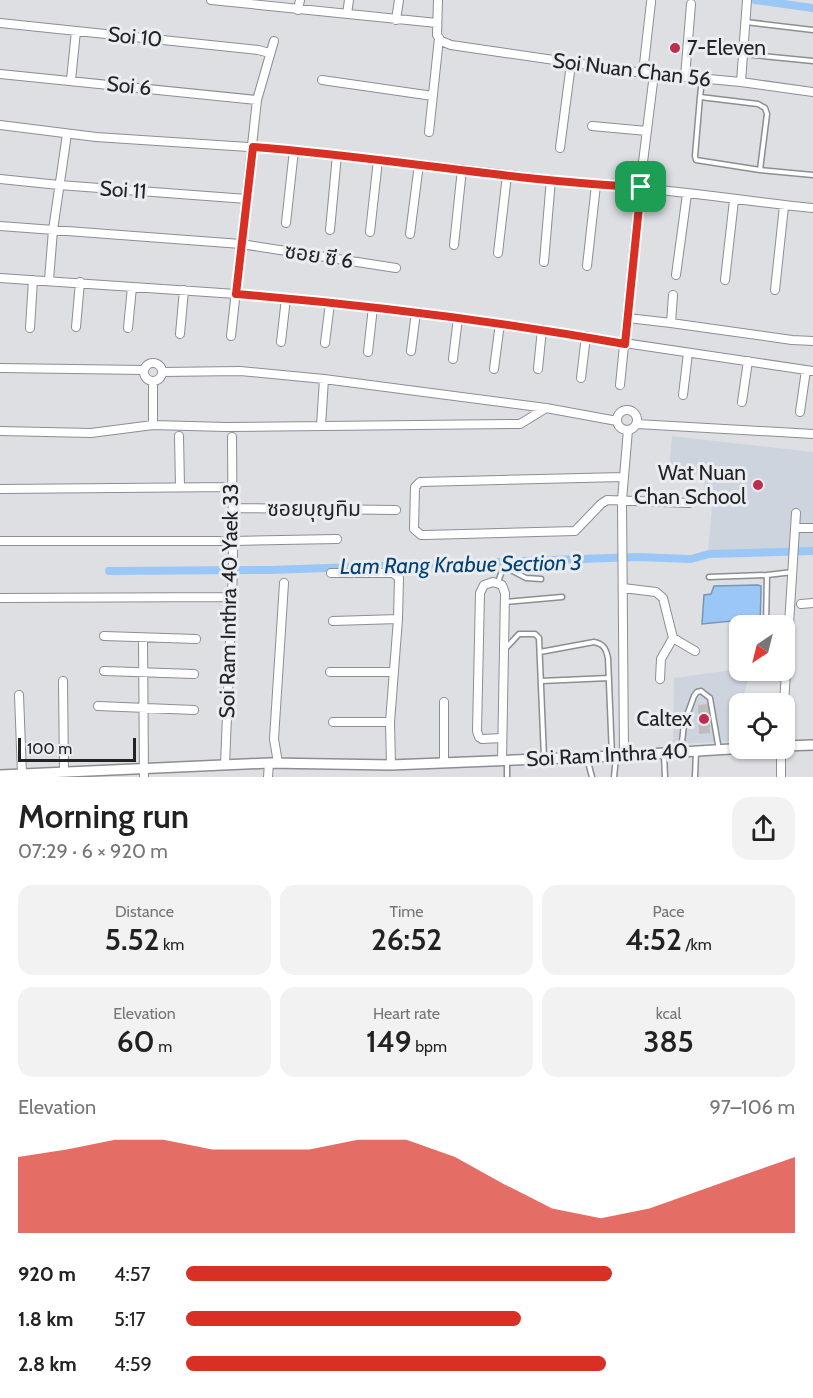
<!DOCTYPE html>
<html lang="en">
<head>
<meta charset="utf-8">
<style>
	:root { --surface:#fff; --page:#f2f2f2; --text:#222; --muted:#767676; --accent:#d93025 }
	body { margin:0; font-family:Cabin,"Noto Sans Thai",sans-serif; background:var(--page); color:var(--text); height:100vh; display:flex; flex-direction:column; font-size:22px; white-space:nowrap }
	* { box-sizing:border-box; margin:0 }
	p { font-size:20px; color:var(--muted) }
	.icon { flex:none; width:33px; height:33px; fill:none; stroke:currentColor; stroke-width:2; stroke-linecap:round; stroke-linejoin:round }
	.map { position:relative; height:777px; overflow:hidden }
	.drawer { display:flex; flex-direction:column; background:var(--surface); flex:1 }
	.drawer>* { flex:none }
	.needle { width:39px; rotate:215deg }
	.buttons { position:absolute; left:729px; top:615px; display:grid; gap:12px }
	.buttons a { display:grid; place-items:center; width:66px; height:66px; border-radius:12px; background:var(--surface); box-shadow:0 2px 4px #0004; font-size:30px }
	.scale { position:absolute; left:18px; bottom:15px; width:118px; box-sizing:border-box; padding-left:6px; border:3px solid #222325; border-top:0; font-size:16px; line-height:21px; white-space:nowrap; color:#222325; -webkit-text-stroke:4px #eaedf0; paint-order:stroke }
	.pin { position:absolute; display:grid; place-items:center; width:51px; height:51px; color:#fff; margin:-26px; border-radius:12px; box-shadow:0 3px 9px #0006 }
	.round { display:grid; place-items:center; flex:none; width:63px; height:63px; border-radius:18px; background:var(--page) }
	.head { display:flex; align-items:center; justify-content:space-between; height:102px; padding:0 18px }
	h1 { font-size:33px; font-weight:600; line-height:45px }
	.stats { display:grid; grid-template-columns:repeat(3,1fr); gap:9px; height:102px; padding:6px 18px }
	.stats div { display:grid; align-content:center; border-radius:15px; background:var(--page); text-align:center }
	.stats b { font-size:30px; font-weight:600 }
	.stats small { font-size:16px; font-weight:400 }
	.stats p { font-size:16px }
	.chart { height:168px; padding:12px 18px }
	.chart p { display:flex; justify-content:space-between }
	.chart svg { width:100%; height:108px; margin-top:6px; fill:var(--accent); opacity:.7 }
	ul { padding:0 18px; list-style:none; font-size:20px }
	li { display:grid; grid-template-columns:96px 72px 1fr; align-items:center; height:45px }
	li i { height:15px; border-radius:8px; background:var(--accent) }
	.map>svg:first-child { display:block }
	.built { fill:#ced4de }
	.water { fill:#9bc7f6; stroke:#7796b7; stroke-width:1.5 }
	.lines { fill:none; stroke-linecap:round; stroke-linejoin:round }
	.canal { stroke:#9bc7f6; stroke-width:8 }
	.building { fill:#bfbcbf }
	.service-casing { stroke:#8c8e92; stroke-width:7 }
	.minor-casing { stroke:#8c8e92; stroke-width:10 }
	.tertiary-casing { stroke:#8c8e92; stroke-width:12 }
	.service { stroke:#fff; stroke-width:4 }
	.minor { stroke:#fff; stroke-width:8 }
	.tertiary { stroke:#fff; stroke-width:9 }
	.route-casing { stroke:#fff; stroke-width:12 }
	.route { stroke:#d93025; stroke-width:8 }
	.poi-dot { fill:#bd2d50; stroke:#eaedf0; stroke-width:2 }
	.labels { text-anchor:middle; stroke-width:6; stroke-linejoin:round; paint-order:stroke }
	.street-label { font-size:21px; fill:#222325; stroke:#eaedf0 }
	.poi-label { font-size:21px; fill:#222325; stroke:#eaedf0; text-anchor:end }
	.water-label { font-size:22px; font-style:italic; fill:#034175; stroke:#eaedf0 }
</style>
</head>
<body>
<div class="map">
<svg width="813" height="777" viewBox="0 0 813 777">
	<rect width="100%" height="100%" fill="#dddfe3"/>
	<!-- built -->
	<path class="built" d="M672,436L813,452V548L708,551L713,496H703L705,475L669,471Z
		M739,669L749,671L743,703L740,704L737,741L673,744L674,678Z"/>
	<!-- water -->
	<path class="water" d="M758,585L761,586V590L760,625L740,626L739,640H733L732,621L702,624L704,595L711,594L714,586Z"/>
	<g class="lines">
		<!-- canal -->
		<path class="canal" d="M755,0L813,8
			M109,571L271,570L637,557L691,559L709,554L813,551"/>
	</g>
	<!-- building -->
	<path class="building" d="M709,704L710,733L699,734L698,705Z"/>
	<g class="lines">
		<defs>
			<path id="service" d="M746,22L813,30
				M743,54L813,61
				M700,97L695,156L696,160L760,170L767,114L765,108L758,104L700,97L702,79
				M760,170L813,175
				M767,575L793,572
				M709,577L767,575L766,626
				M498,582L503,568H507L526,578L541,579
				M506,602L562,597
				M505,649L519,634H535L539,638L544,758
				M540,652L594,642C604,644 606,649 608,658L612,756
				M541,681L609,678
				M681,751L684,724L694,696L697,692L701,691L710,698L719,750
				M664,754L665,777
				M587,758L592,777
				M507,777V760
				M614,777L616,757
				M695,777L696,751"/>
			<path id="minor" d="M211,0L437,23
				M438,0L437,35L441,41L451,45L643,73L741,82L813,92
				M298,10L300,0
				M347,14L349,0
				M396,20L399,0
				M0,23L258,50L270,53
				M643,73L651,2
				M0,74L257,100
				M685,77L691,4
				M71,80L76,31
				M322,80L433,96
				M741,82L747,0
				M0,125L96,137L294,150L596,185C669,188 741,201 813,208
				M592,126L647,131
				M429,132L439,38
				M560,148L571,64
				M0,179L59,185L247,199
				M286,223L294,150
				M0,226L241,244L396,268
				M330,230L337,155
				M370,232L378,160
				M410,234L419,164
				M454,245L462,169
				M498,253L507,175
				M544,262L551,179
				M587,266L596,185
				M676,275L687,194
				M0,278L236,294L416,312L813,371
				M49,280L53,230L67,134
				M725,280L734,200
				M775,290L784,206
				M673,295L671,323L792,340L813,341
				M628,318L671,323
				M76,327L80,282
				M30,328L33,280
				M128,328L132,287
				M180,334L184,290
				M231,336L257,100L274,41
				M281,342L286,298
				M325,343L330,303
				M411,351L416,312
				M368,352L373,307
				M453,359L458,318
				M144 372a9 9 0 1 1 18 0a9 9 0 1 1-18 0Z
				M0,368L144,370
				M494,369L500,323
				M538,369L542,329
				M162,372L240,371L324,379L546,408L617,421
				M581,378L586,336
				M153,381V425
				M620,385L641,178L654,74
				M683,395L688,353
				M742,402L748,361
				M617 420a10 10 0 1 1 20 0a10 10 0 1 1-20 0Z
				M800,412L806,370
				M637,424L813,434
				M321,426L324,379
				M0,431L91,433L153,425L226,427L520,424L546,408
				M179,436L180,487
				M623,477L420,482L415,487L414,529L421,535H425L575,531L601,504L607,500L689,503
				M0,489L232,487
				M233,508L396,510
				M796,528H813
				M0,541H233L337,539
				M331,573H393L399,578L398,619L390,722L391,765
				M623,588L656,592L663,598L673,638L695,651
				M0,598L231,597
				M801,604L813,603
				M333,621L398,619
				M104,636L196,639
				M143,638L144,777
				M104,671L194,674
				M330,672H394
				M660,679L661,659L673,638
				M63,681L64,772
				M19,695L22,774
				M444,702V762
				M784,704L796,513
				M98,706L194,710
				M333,722H390
				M624,756L622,500L628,430
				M502,760L505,593L502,585L493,582L484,585L480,593L477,731L479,737L482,739L502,738
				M278,763L274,739L284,583
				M225,765L233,568L232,437
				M268,777L269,763
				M781,777V748"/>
			<path id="tertiary" d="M784,746L813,745
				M0,775L269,763L391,765L616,756L747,748"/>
		</defs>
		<!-- service casing -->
		<use href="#service" class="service-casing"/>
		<!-- minor casing -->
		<use href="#minor" class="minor-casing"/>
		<!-- tertiary casing -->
		<use href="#tertiary" class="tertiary-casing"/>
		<!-- service -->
		<use href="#service" class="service"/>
		<!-- minor -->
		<use href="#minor" class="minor"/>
		<!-- tertiary -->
		<use href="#tertiary" class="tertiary"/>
	</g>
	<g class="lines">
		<defs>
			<path id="route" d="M253,147C383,157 512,181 641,187L625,344C496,321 367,305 236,294Z"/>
		</defs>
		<!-- route casing -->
		<use href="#route" class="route-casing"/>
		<!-- route -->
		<use href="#route" class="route"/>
	</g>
	<!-- markers -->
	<g class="poi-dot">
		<circle cx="675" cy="48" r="6"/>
		<circle cx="758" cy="485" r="6"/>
		<circle cx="704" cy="719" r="6"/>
	</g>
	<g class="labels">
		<!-- street labels -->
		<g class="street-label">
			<text transform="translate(135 37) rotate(6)" y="7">Soi 10</text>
			<text transform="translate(632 70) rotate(7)" y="7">Soi Nuan Chan 56</text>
			<text transform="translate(129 86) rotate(6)" y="7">Soi 6</text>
			<text transform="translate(123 190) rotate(4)" y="7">Soi 11</text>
			<text transform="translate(319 256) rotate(9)" y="7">ซอย ซี 6</text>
			<text x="314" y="516">ซอยบุญทิม</text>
			<text transform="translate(229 601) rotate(-89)" y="7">Soi Ram Inthra 40 Yaek 33</text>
			<text transform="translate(607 755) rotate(-3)" y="7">Soi Ram Inthra 40</text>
		</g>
		<!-- poi labels -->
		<g class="poi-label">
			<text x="687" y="55" text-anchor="start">7-Eleven</text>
			<text x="746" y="480">Wat Nuan<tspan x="746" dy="24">Chan School</tspan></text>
			<text x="692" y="726">Caltex</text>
		</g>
		<!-- water labels -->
		<g class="water-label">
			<text transform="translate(461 564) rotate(-1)" y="8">Lam Rang Krabue Section 3</text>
		</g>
	</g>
</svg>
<div class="buttons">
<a><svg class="needle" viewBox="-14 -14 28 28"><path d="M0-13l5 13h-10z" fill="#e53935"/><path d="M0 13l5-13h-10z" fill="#767676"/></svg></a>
<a><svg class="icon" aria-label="locate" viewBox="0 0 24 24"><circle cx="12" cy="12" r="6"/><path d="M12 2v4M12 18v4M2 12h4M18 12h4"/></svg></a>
</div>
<div class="scale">100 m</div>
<div class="pin" style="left:641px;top:187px;background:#1e9e55"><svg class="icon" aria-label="arrive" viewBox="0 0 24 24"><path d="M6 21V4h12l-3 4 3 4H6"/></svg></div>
</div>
<section class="drawer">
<div class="head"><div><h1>Morning run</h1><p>07:29 · 6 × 920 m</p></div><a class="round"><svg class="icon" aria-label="share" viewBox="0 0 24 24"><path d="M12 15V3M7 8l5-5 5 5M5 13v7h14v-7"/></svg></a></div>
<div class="stats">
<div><p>Distance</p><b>5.52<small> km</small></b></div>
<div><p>Time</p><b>26:52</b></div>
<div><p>Pace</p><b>4:52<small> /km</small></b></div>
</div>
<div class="stats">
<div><p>Elevation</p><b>60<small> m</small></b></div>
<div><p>Heart rate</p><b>149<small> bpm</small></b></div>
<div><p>kcal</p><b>385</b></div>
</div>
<div class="chart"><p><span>Elevation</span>97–106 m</p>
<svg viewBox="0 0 160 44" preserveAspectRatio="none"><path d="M0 44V13L10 10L20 6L30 6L40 10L50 10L60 10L70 6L80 6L90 13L100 24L110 34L120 38L130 34L140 27L150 20L160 13V44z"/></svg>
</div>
<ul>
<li><b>920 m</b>4:57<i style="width:70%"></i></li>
<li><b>1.8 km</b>5:17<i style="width:55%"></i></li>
<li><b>2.8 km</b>4:59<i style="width:69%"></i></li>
</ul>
</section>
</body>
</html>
